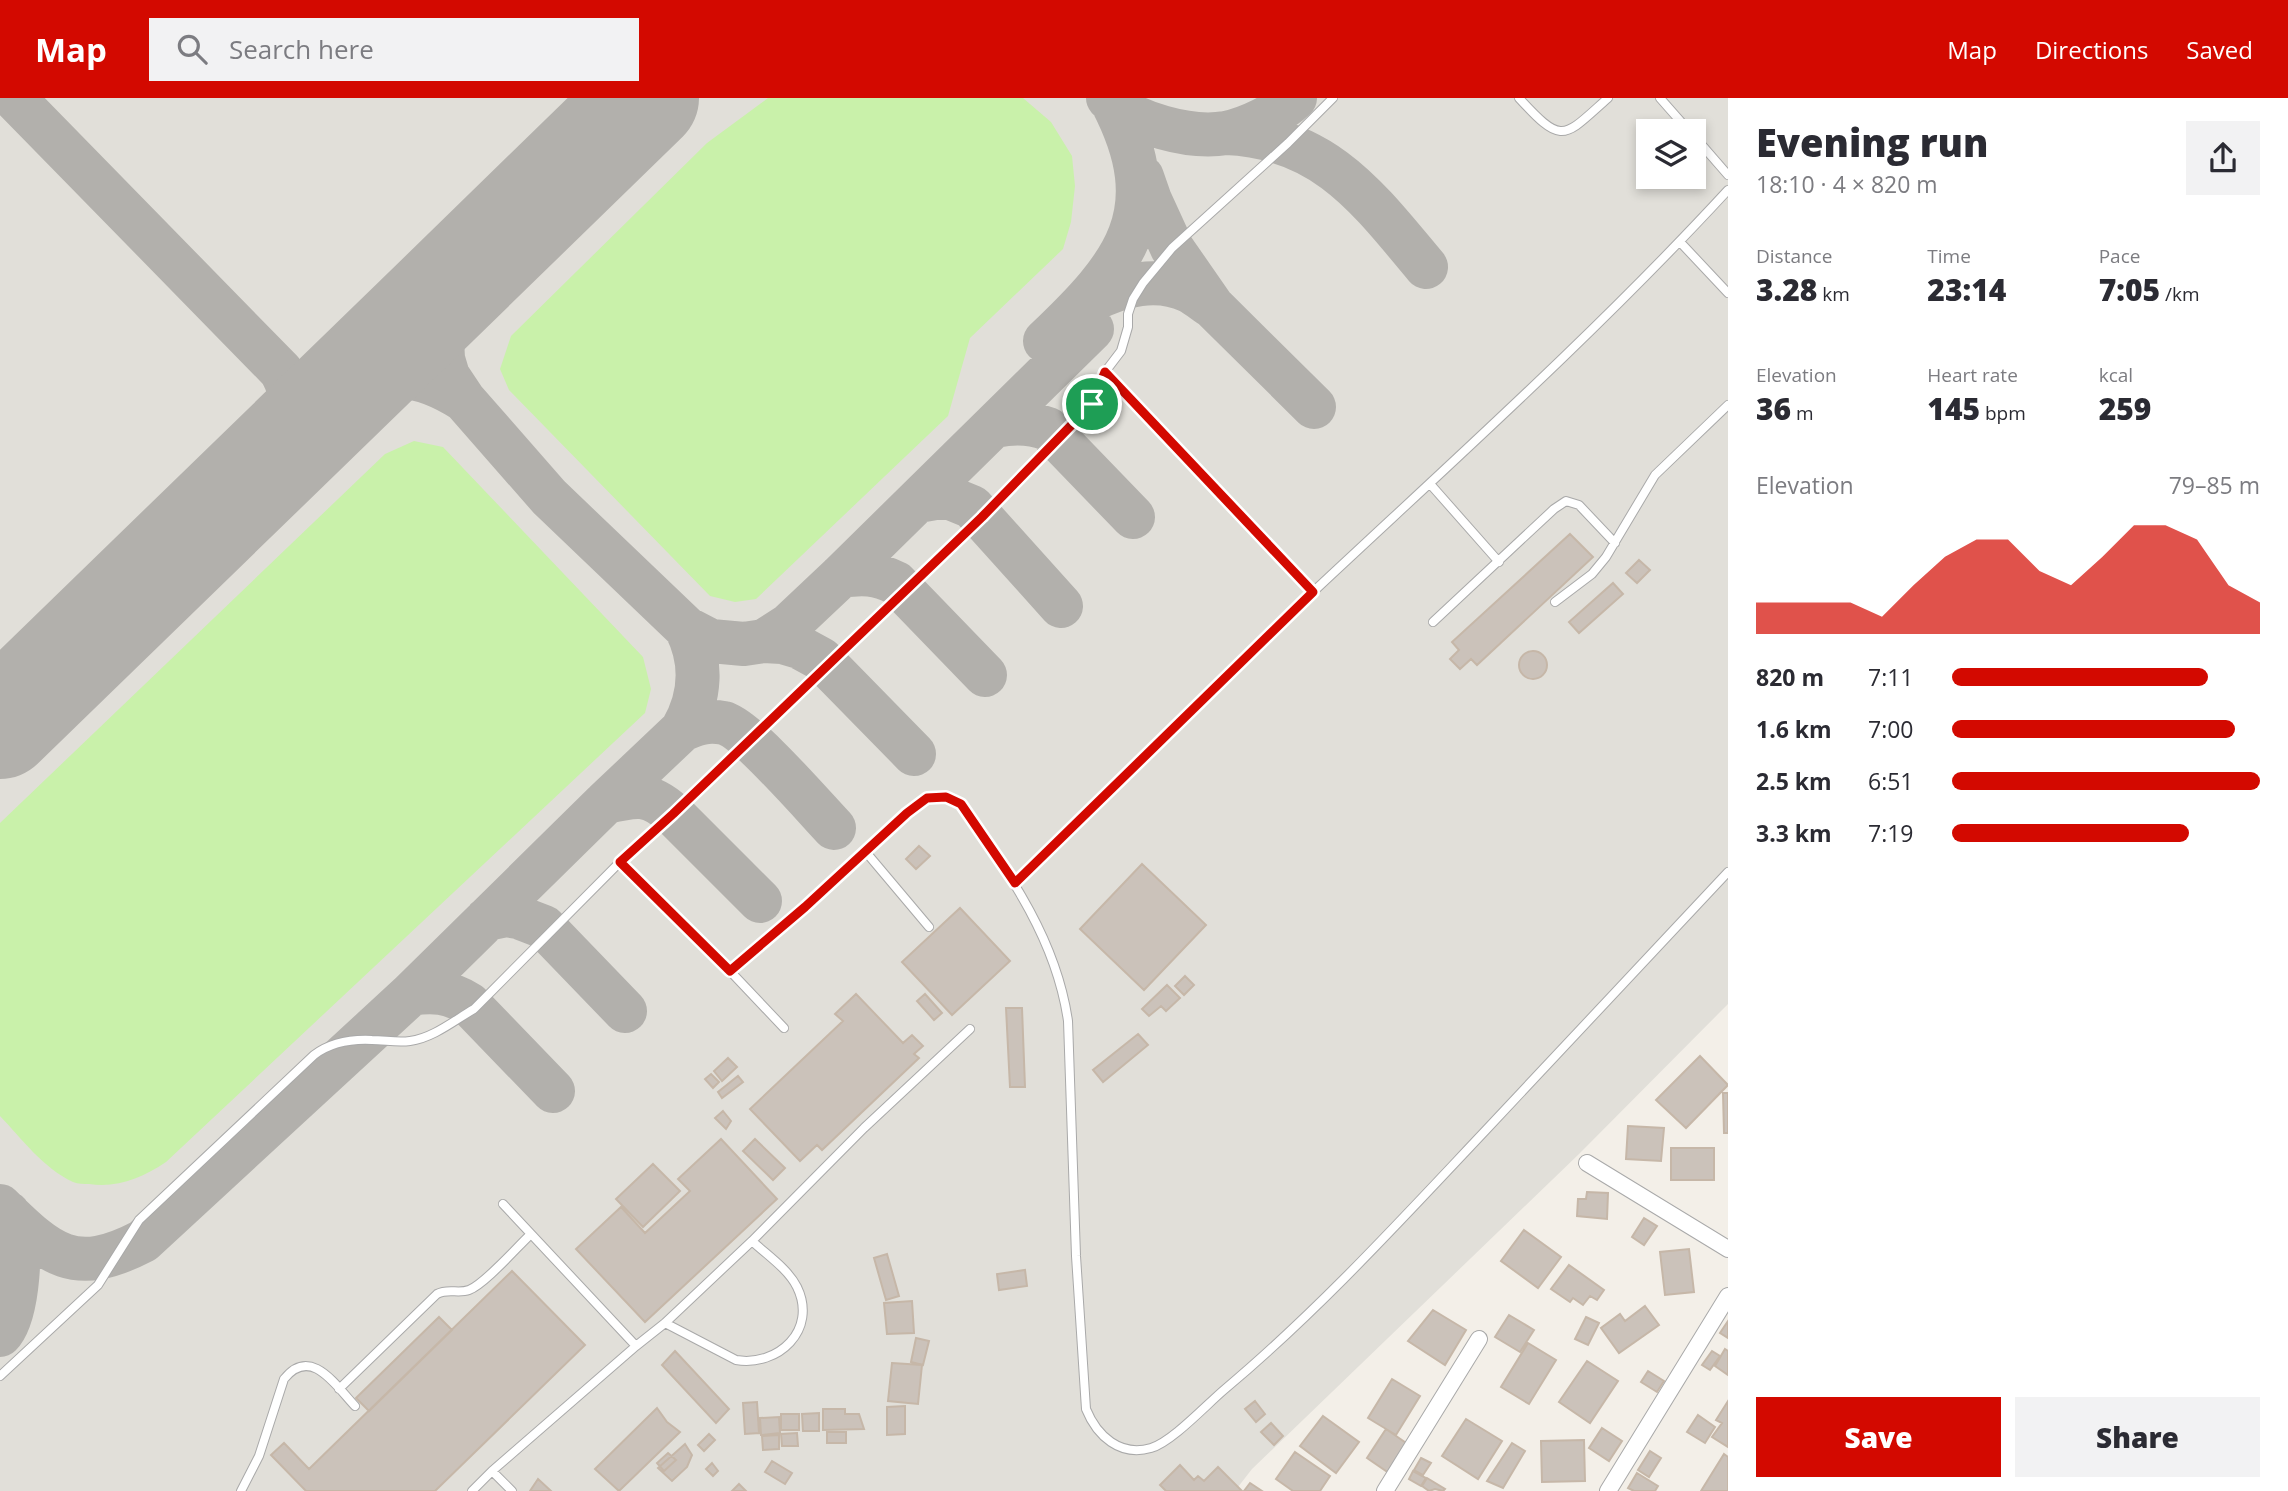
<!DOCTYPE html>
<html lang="en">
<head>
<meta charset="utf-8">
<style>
	:root { --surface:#fff; --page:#f2f2f3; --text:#2b2b33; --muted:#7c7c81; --accent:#d30900 }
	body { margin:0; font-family:"Open Sans",sans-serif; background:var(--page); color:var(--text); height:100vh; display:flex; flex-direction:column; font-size:26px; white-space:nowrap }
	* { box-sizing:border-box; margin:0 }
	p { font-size:23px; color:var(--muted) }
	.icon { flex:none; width:38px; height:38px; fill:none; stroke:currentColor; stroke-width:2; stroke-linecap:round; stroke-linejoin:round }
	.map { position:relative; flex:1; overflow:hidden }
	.panel { display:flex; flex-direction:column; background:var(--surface); width:560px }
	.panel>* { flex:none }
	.fabs { position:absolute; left:1636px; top:21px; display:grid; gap:14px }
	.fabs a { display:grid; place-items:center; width:70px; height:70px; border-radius:0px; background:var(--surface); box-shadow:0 4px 10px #0003; font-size:35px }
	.pin { position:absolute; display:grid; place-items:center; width:60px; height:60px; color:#fff; margin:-30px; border:4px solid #fff; border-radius:50%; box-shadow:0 2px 7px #0007 }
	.round { display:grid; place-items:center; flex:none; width:74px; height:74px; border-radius:0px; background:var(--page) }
	.summary { display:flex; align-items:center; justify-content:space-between; height:119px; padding:0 28px }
	h1 { font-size:38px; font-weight:800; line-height:52px }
	.figures { display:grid; grid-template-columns:repeat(3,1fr); gap:10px; height:119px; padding:7px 28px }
	.figures div { display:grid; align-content:center }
	.figures b { font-size:30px; font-weight:800 }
	.figures small { font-size:19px; font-weight:400 }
	.figures p { font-size:19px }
	.chart { height:196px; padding:14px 28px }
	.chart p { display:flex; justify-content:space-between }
	.chart svg { width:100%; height:126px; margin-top:7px; fill:var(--accent); opacity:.7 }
	.cta { display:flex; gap:14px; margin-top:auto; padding:14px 28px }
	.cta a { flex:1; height:80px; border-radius:0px; background:var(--accent); color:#fff; font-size:28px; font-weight:800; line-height:80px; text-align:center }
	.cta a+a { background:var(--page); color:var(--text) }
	ul { padding:0 28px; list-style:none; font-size:23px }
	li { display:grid; grid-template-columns:112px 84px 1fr; align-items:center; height:52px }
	li i { height:18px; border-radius:9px; background:var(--accent) }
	header { display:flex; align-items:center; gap:42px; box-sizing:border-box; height:98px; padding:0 35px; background:var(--accent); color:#fff }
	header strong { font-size:33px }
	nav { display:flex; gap:38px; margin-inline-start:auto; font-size:24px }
	.search { width:490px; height:63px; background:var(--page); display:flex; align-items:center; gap:18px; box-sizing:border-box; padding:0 24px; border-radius:0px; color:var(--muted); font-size:26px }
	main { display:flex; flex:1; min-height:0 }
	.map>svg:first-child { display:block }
	.airport { fill:#e1dfd9; fill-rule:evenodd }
	.grass { fill:#c9f1aa }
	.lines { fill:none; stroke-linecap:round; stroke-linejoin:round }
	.taxiway { stroke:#b2b0ac; stroke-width:44 }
	.runway { stroke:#b2b0ac; stroke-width:108 }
	.building { fill:#cbc2ba; stroke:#c6b7a8; stroke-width:2 }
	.lane-casing { stroke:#a9a9a9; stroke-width:10 }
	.street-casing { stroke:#a9a9a9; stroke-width:18 }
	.lane { stroke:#fff; stroke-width:8 }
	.street { stroke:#fff; stroke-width:16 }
	.route-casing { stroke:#fff; stroke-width:14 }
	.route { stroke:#d30900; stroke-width:9 }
</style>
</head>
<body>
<header>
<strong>Map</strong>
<div class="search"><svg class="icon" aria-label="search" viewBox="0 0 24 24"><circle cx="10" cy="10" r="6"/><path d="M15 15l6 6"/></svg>Search here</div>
<nav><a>Map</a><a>Directions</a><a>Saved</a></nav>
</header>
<main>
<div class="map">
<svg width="1728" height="1393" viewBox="0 0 1728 1393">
	<rect width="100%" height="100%" fill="#f3efe8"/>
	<!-- airport -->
	<path class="airport" d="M0,0H1728V906L1579,1056L1252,1371L1238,1389L1242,1393H0ZM1648,33H1694V79H1648Z"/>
	<!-- grass -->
	<path class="grass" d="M768,0H1023L1051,24L1072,58L1075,88L1071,124L1063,151L970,240L948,318L756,501L735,504L710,498L509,292L500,271L511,238L707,45Z
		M414,343L443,349L643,559L651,591L645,615L166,1064C142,1080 118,1090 89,1086C84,1086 78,1086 73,1084C43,1070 22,1041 0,1018V725L385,356Z"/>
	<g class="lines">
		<!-- taxiway -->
		<path class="taxiway" d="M14,0L281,273C300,309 293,327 277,361
			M1108,0C1132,26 1191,41 1226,35C1249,30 1278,16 1295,0
			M1226,35C1325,39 1368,100 1426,169
			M1142,79L1150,102L1172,150L1213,209L1314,309
			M1092,202C1123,187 1156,178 1189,193C1197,197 1205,204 1213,209
			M1045,243C1125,167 1169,114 1112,4
			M338,298C388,272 416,272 464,302
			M995,328C1014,324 1030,324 1048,331L1133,419
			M918,403L935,400H950L972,409L1061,508
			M841,478C862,475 877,475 896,485L985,577
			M686,530L711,543L744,546L764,543L789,527L841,478L1092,231
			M764,543L782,544L799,549L821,561L914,656
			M682,632C696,625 708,622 724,625C747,631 814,709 834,730
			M606,704C636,697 649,694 673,716L760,803
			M487,821L506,817L518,819L544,829L625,913
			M411,896C433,892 450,894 469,906L553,993
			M0,1108C50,1157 74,1179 143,1143L411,896L606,704L682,632C701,599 703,564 686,530L549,399L464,302L448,278L443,261L441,218L451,188
			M0,1237C17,1220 21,1159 16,1136C15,1129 10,1122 8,1115"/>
		<!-- runway -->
		<path class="runway" d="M0,627C216,419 430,209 645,0"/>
	</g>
	<!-- building -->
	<path class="building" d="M1570,436L1593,459L1477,567L1471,561L1460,571L1450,561L1459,552L1452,544Z
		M1639,462L1650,472L1637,485L1626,475Z
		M1613,485L1623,496L1579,535L1569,524Z
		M1519 567a14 14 0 1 1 28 0a14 14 0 1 1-28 0Z
		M919,748L930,758L916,771L906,761Z
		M1142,766L1206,827L1144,892L1080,831Z
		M960,810L1010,863L952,917L902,864Z
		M1185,878L1194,887L1184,897L1175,888Z
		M1167,887L1180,900L1166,913L1161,908L1149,918L1142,911Z
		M856,896L903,945L912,937L923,948L914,956L919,960L822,1052L817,1047L800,1063L750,1011L843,923L835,916Z
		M925,896L942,915L934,922L917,903Z
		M1006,910H1022L1025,989H1010Z
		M1138,936L1148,947L1103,984L1093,972Z
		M1700,958L1728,987L1686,1030L1656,1002Z
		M728,960L737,969L722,983L714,973Z
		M711,976L719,984L713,990L705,981Z
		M738,978L743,984L722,1000L718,994Z
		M1723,995H1728V1035H1724Z
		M723,1013L731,1023L726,1031L715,1020Z
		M1628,1028L1664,1030L1661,1063L1626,1061Z
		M721,1041L777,1101L645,1224L576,1151L621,1109L645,1135L690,1093L678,1081Z
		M755,1041L785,1070L773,1082L743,1053Z
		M1671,1050H1714V1082H1671Z
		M653,1066L680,1093L643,1129L616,1101Z
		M1587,1094L1608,1095L1607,1121L1577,1118L1578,1101H1586Z
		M1644,1120L1657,1128L1644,1147L1632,1139Z
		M1524,1132L1561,1159L1538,1190L1501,1163Z
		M1689,1151L1694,1194L1665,1197L1660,1154Z
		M887,1156L899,1198L886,1202L874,1160Z
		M1569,1167L1604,1192L1597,1202L1590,1198L1583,1207L1573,1200L1570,1204L1551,1191Z
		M1025,1172L1027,1188L999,1192L997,1176Z
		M512,1173L585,1247L435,1393H306L271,1357L284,1345L309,1371Z
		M912,1203L914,1235L887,1236L884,1205Z
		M1645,1208L1659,1227L1619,1255L1601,1230L1620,1216L1625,1223Z
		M1433,1212L1466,1232L1445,1267L1408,1243Z
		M1509,1217L1534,1232L1520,1254L1495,1239Z
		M439,1219L452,1232L369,1313L356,1300Z
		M1586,1219L1599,1225L1588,1247L1575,1241Z
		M1728,1223V1240L1720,1235Z
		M916,1240L929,1243L923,1267L911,1264Z
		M1528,1245L1556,1262L1529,1306L1501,1289Z
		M1725,1251L1728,1253V1277L1715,1268Z
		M675,1253L729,1311L716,1325L662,1267Z
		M1712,1253L1720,1258L1710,1272L1702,1267Z
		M1587,1263L1618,1283L1590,1325L1559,1304Z
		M892,1265L922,1267L918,1306L888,1303Z
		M1648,1273L1664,1283L1657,1294L1641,1284Z
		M1392,1281L1420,1298L1396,1337L1368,1320Z
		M1255,1303L1265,1316L1256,1324L1245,1311Z
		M1728,1303V1349L1712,1339L1722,1325L1716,1322Z
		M757,1304L759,1335L745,1336L743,1305Z
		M905,1308V1336L887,1337V1309Z
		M657,1310L667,1324L680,1334L619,1393L595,1371Z
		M823,1311H845V1316H859L864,1331L823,1332Z
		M819,1315V1333H803L802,1316Z
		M781,1316H799V1332H781Z
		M1698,1317L1715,1329L1705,1345L1687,1334Z
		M1323,1318L1359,1344L1336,1375L1300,1348Z
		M779,1319L780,1335L761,1337L760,1320Z
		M1466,1321L1502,1343L1478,1381L1442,1358Z
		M1271,1325L1283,1338L1274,1347L1261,1334Z
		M1602,1330L1622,1343L1609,1363L1589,1350Z
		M1386,1331L1409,1347L1389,1375L1367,1360Z
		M827,1334H846V1345H827Z
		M797,1335L798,1348H782L781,1336Z
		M709,1336L715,1342L704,1353L698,1347Z
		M779,1337V1351L763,1352L762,1338Z
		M1584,1342L1585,1383L1542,1384L1541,1343Z
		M1512,1345L1525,1353L1503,1390L1487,1383Z
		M685,1346L692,1357L687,1369L672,1383L658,1370Z
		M1650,1353L1661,1360L1649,1379L1638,1372Z
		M1295,1354L1330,1378L1320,1393H1293L1276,1381Z
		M668,1355L676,1362L664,1373L657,1365Z
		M1724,1356L1728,1359V1393H1701Z
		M1421,1360L1431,1365L1423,1377L1414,1372Z
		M772,1363L792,1375L785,1386L765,1374Z
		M712,1365L718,1373L713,1378L706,1371Z
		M1180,1367L1194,1382L1198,1378L1204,1383L1218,1369L1242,1393H1166L1160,1387Z
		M1413,1373L1426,1380L1421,1388L1409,1381Z
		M1637,1375L1658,1388L1655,1393H1634L1628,1390Z
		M1427,1380L1445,1391L1443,1393L1435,1391L1429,1393L1422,1388Z
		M538,1381L551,1393H530Z
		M1250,1385L1262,1393H1244Z
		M739,1386L746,1393H732Z"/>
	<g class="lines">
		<defs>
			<path id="lane" d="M1519,0C1563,48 1563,40 1608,0
				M1660,0L1689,33
				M1694,38L1728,77
				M1680,144L1728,195
				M1105,274L1313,494
				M1431,387L1499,464
				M1555,504L1592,476L1606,459L1655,377L1728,307
				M1433,524L1554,411L1566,403L1579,407L1615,445
				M865,753L929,829
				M620,764L730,873L784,930
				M1015,785C1115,687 1213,588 1314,493C1454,362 1598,233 1728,92
				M730,873L805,809L919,705C933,697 947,697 961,707C1008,774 1056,840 1068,923L1076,1158L1086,1311C1097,1338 1120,1359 1151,1350C1172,1344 1207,1306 1225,1291C1319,1212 1401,1122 1485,1033C1566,946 1647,860 1728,774
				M503,1106L636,1248
				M665,1225L736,1262C778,1269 818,1232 797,1189C788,1171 767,1157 752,1143
				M0,1278L98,1187L139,1122L314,957C330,945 352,941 372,942C385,942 397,945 410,943C433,940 455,922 474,911L620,764L673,716L982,419L1092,306L1105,274L1121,253L1128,229V216L1133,201L1143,185L1172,150L1288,45L1333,0
				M339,1291L437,1196C448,1190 458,1196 469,1192C485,1186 517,1149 531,1136
				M492,1373L512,1393
				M241,1393L259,1358L284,1281C311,1247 336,1288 355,1308
				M472,1393L492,1373L636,1248L665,1225L752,1143L864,1030L970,931"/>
			<path id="street" d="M1587,1065L1728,1151
				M1385,1393L1479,1241
				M1608,1393L1728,1198"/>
		</defs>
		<!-- lane casing -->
		<use href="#lane" class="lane-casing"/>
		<!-- street casing -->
		<use href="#street" class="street-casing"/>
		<!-- lane -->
		<use href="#lane" class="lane"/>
		<!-- street -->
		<use href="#street" class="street"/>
	</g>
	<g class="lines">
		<defs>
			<path id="route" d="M1105,274L1313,494L1015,785L961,706L946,699L927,700L907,715L805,809L730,873L620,764L673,716L982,419L1092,306Z"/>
		</defs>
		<!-- route casing -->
		<use href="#route" class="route-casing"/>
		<!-- route -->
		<use href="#route" class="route"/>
	</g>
</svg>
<div class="fabs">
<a><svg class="icon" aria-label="layers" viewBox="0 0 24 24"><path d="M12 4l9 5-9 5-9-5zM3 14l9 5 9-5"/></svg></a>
</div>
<div class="pin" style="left:1092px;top:306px;background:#1e9e55"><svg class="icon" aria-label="arrive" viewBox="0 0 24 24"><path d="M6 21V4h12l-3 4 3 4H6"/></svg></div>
</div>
<section class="panel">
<div class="summary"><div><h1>Evening run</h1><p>18:10 · 4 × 820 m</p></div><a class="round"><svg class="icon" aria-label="share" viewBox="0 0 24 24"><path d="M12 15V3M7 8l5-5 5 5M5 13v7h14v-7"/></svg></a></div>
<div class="figures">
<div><p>Distance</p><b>3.28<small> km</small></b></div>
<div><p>Time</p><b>23:14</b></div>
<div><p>Pace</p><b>7:05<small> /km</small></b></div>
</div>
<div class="figures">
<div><p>Elevation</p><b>36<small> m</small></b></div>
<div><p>Heart rate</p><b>145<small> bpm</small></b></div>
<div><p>kcal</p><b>259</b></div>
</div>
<div class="chart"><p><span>Elevation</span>79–85 m</p>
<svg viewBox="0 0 160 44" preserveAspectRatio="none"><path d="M0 44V33L10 33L20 33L30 33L40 38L50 27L60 17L70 11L80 11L90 22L100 27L110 17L120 6L130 6L140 11L150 27L160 33V44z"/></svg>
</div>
<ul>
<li><b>820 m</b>7:11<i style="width:83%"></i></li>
<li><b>1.6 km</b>7:00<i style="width:92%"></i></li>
<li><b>2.5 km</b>6:51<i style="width:100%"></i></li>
<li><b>3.3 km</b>7:19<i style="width:77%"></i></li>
</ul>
<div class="cta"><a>Save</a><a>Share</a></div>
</section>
</main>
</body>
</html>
